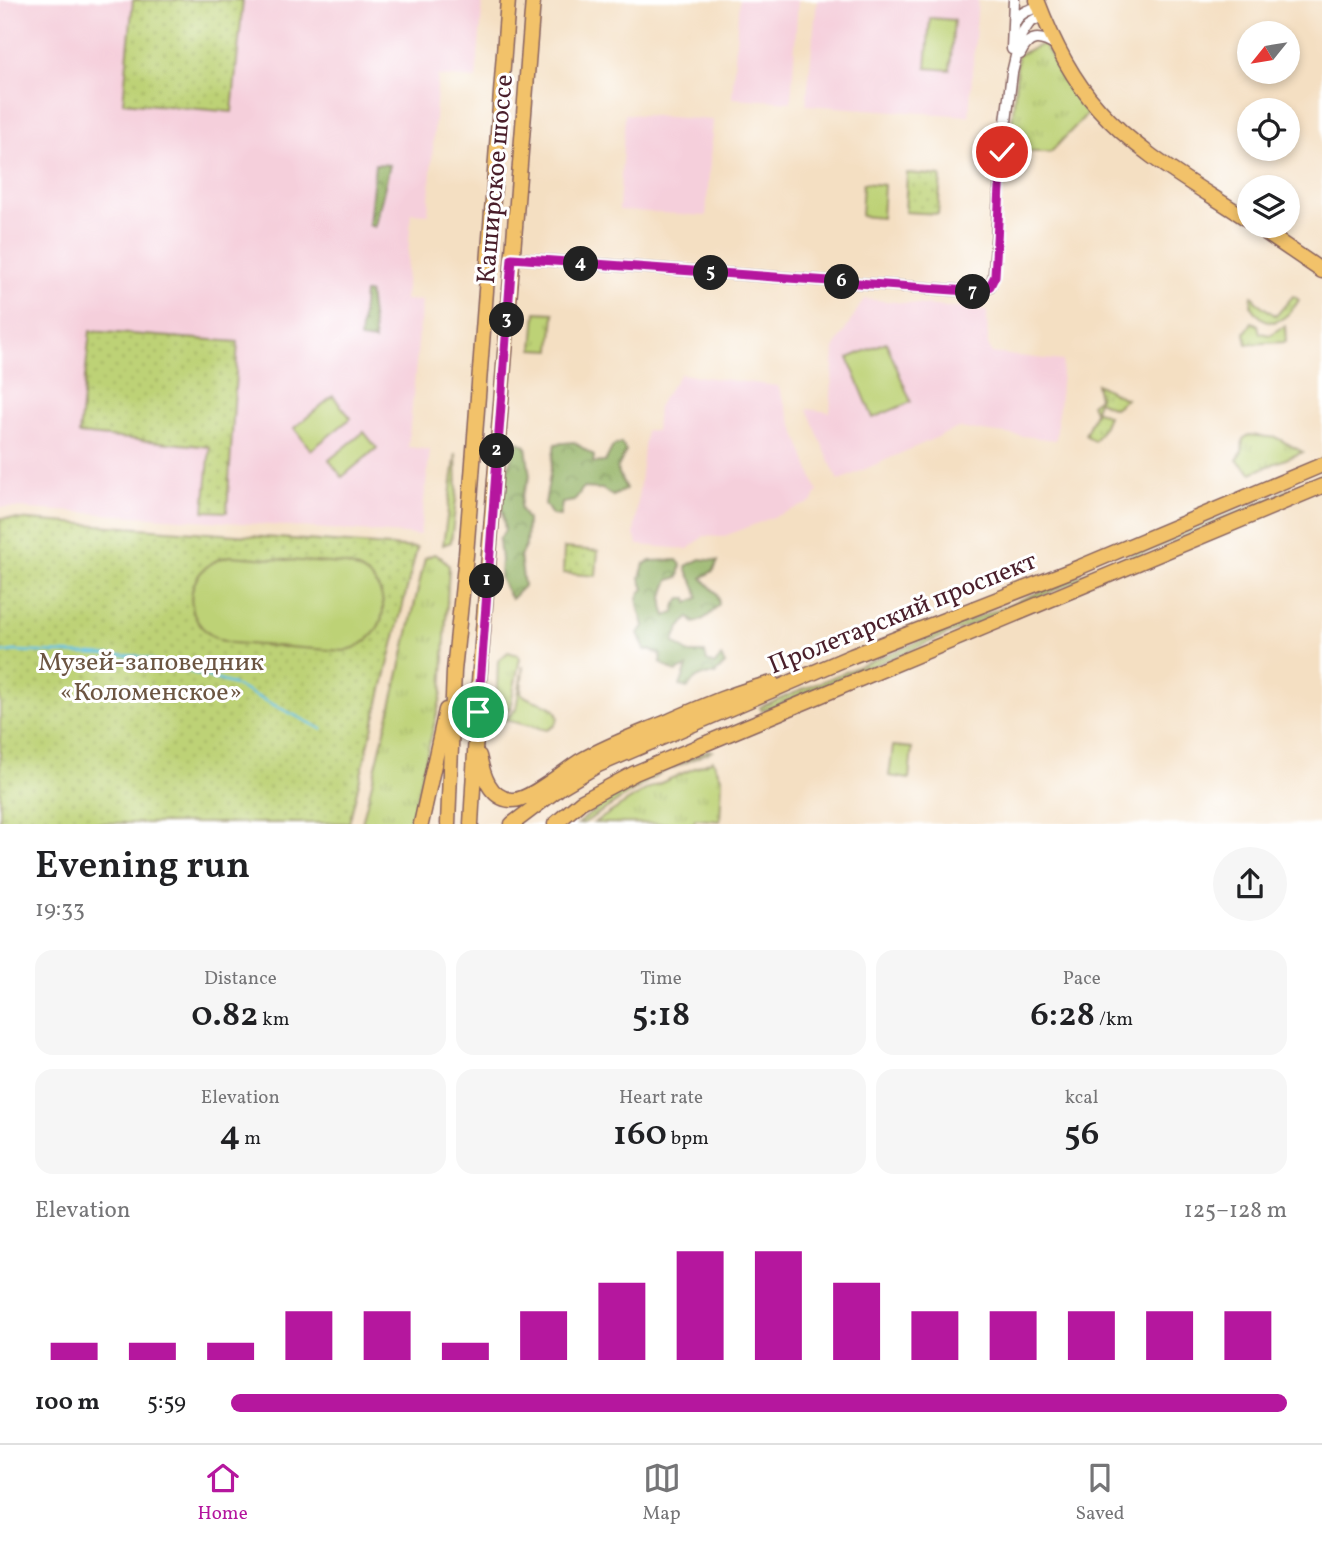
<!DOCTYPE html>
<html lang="en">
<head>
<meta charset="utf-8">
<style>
	:root { --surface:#fff; --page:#f6f6f6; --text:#202124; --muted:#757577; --line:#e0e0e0; --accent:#b5179e }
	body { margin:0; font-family:Vollkorn,serif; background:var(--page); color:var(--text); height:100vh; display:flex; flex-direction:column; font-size:26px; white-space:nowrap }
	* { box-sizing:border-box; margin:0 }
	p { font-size:23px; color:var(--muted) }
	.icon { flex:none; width:38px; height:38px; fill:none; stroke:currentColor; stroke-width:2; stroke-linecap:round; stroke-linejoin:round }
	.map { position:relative; height:824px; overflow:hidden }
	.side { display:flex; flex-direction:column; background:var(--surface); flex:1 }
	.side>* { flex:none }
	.needle { width:46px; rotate:240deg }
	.fabs { position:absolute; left:1237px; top:21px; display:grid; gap:14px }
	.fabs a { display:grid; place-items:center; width:63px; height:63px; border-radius:50%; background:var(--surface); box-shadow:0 4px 10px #0003; font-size:35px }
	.pin { position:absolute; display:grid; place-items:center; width:60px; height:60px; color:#fff; margin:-30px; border:4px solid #fff; border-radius:50%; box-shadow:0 2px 7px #0007 }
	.km { position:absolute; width:35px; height:35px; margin:-18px; border-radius:50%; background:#222; color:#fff; font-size:19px; line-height:35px; text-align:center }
	.round { display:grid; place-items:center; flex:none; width:74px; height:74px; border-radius:37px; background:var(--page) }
	.summary { display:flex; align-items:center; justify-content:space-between; height:119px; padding:0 35px }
	h1 { font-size:38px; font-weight:600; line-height:52px }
	.metrics { display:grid; grid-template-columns:repeat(3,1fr); gap:10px; height:119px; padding:7px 35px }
	.metrics div { display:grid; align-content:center; border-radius:18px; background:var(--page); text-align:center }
	.metrics b { font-size:35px; font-weight:600 }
	.metrics small { font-size:19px; font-weight:400 }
	.metrics p { font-size:19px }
	.chart { height:196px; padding:14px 35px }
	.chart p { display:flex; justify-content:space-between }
	.chart svg { width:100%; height:126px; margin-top:7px; stroke:var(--accent); stroke-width:6 }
	ul { padding:0 35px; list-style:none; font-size:23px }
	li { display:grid; grid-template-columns:112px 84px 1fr; align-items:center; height:52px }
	li i { height:18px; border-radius:9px; background:var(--accent) }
	.dock { display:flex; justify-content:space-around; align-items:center; height:98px; border-top:2px solid var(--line); background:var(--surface); font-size:19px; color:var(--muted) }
	.dock a { display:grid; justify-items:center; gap:4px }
	.dock .on { color:var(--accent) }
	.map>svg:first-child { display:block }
	.built { fill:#f5cfdb }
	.grass { fill:url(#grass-tufts); stroke:#847850; stroke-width:2 }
	.forest { fill:url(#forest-crowns); stroke:#706a49; stroke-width:2 }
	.park { fill:url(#park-dots); stroke:#847850; stroke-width:2 }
	.garden { fill:#bdd276; stroke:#847850; stroke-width:2 }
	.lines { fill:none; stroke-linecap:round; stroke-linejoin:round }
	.stream { stroke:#69c5e7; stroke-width:2.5 }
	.minor-casing { stroke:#866260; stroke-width:13 }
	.major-casing { stroke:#866260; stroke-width:17 }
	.minor { stroke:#fff; stroke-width:10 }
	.major { stroke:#f2c26a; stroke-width:14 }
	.route-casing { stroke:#fff; stroke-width:14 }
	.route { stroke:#b5179e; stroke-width:9 }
	.labels { text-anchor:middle; stroke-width:6; stroke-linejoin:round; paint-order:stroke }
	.street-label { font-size:26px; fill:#4a1f2b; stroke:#fff }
	.park-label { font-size:26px; fill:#6c5542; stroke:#fff }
</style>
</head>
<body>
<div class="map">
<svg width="1322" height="824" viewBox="0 0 1322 824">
	<defs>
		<pattern id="grass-tufts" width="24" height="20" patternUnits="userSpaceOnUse" patternTransform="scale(1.75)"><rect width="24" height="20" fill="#bdd276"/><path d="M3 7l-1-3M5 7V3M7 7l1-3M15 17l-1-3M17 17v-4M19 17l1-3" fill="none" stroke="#a4b466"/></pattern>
		<pattern id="forest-crowns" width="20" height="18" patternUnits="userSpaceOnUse" patternTransform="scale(1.75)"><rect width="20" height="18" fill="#96b467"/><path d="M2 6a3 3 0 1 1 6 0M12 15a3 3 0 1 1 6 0" fill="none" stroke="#7c9255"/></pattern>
		<pattern id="park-dots" width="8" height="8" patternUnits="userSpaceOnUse" patternTransform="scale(1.75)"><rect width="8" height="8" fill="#bdd276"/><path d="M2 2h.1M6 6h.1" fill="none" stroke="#a4b466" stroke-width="1.8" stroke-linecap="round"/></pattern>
	</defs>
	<rect width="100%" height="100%" fill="#fff"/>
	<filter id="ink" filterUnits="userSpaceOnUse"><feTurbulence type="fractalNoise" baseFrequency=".0143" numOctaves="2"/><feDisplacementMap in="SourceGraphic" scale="14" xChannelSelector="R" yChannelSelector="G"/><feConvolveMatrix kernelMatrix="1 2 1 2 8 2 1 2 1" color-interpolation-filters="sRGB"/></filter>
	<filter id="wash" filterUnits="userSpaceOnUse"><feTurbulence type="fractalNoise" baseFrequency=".00686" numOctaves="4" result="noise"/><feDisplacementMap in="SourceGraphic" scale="28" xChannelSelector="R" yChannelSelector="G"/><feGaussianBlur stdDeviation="1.57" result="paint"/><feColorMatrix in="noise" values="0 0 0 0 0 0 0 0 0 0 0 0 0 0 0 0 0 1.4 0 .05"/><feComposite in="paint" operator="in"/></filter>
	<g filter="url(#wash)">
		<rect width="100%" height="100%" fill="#f4dfc2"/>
		<!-- built -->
		<path class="built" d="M0,0H483L476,79L438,76L428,214L411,213L405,300L422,301L408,447L430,450L420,535L0,507Z
			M739,0H798L791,102L732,98Z
			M817,0H978L969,116L806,105Z
			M625,114L713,120L706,216L619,210Z
			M864,299L987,311L988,345L992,353L1063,361L1056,440L958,428L838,481L807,409L830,412L834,349Z
			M680,374L778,386L818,492L812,502L722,537L704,536L688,549L638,545L634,535L646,430L656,431L658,405Z"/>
		<!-- grass -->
		<path class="grass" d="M1043,44L1090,111L1051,152H1027L1022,160L1009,159L1018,55Z
			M1252,296L1255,298V301L1276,316L1293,296L1299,300C1285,322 1268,333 1251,305Z
			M536,312L554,313L551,350L533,349Z
			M1252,322L1258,325L1260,333L1270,335L1285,326L1286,342L1247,344L1245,333Z
			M1096,384L1126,399L1114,408L1098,401L1095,410L1108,416L1102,430L1094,441L1085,435L1095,413L1091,404L1099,398Z
			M1249,435L1277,438L1303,452L1251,473L1237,460L1242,451L1243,439Z
			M456,453L457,491L451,542L443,545Z
			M1322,476V480L762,711L760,707Z
			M434,554L442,558L449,566L442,693L410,823H362L395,690L425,558Z
			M508,652L518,655L520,658L510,708L496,720L498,661Z
			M523,666L521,693C533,706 556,699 558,719L554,726L547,730L505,720L516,709Z
			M707,750L712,751L661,773L584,823L578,824L611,796L637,782Z
			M713,760L722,780L720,821L695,819L694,824L594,823L647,789Z"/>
		<!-- forest -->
		<path class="forest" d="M375,164L390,165L375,227L369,225Z
			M364,293H369L375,341L360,339Z
			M519,442L526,446L530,477L522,495L520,508L527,520L526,545L520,556L524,586L511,599L500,578L501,560L499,540L505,530L501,503L507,488V473L510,461Z
			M574,442L594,456L593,463L605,462L613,446L621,443L626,451L617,469L626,489L613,496L602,489L583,488L574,501L562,503L560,516L552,515L545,504L555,444Z
			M700,559L718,561L714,570L702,578L717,594L719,604C711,614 706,619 694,623L689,617L679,629L673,642L689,653H705L707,661L714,665L721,657L725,664L715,674C702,674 694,677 688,688L680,686L687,667L675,672L661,663L660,655L651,650H645L638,633L644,627C642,613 631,599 644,589L640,578L644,564L650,561L677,560L681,565L679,577L669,580C663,593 660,602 666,616L674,613L676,604L682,598H687L688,603L698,598C698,585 688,578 686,566Z"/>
		<!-- park -->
		<path class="park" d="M133,0H243L232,112L123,102Z
			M907,173L941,176L938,214L905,212Z
			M90,331L238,342L227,512L204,511L210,447L79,434Z
			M0,518L417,548L349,823H0Z
			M564,548L598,551L596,576L563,573Z"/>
		<!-- garden -->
		<path class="garden" d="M930,18L954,20L950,70L926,68Z
			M863,183L884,185L882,218L861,216Z
			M886,342L911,402L873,418L848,358Z
			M333,396L351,418L311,450L294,428Z
			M364,432L377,448L342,477L329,460Z
			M230,556L342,564C396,573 397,639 344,651L232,643C179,634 177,567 230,556Z
			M893,746L912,748L909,779L889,776Z"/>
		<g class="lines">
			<!-- stream -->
			<path class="stream" d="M0,653L14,651L137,656L232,684L322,729"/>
		</g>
	</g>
	<g filter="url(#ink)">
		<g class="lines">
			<defs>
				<path id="minor" d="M1014,24C1019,12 1028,10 1040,7
					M1012,49L1014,0
					M1020,54C1029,35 1040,36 1056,46
					M512,258L981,292L990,286L994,276L1001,162L1012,73L1021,35L1029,23L1043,15"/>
				<path id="major" d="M1037,0C1051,37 1071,78 1098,108C1139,155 1198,186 1250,221
					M1256,226L1322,271
					M479,756C483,774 489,798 511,800C528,802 564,771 580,761C606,746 635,735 662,724C699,708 734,692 772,683
					M421,824L446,710
					M448,824L454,671L466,555L508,0
					M471,824L479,681L533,0
					M512,824L561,787L598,765L852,656L1080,567L1322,465
					M555,824L581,802L635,773L1322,486"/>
			</defs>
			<!-- minor casing -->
			<use href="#minor" class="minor-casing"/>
			<!-- major casing -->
			<use href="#major" class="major-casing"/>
			<!-- minor -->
			<use href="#minor" class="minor"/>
			<!-- major -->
			<use href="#major" class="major"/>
		</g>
	</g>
	<g class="lines" filter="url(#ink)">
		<defs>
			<path id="route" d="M478,712L512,258L981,292L990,286L995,276L1002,152"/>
		</defs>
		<!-- route casing -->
		<use href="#route" class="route-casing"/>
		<!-- route -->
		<use href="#route" class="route"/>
	</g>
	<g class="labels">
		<!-- street labels -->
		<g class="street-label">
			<text transform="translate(494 179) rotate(-85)" y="9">Каширское шоссе</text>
			<text transform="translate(902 612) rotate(-22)" y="9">Пролетарский проспект</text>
		</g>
		<!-- park labels -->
		<g class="park-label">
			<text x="151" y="670">Музей-заповедник<tspan x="151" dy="30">«Коломенское»</tspan></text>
		</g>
	</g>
</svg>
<div class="fabs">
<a><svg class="needle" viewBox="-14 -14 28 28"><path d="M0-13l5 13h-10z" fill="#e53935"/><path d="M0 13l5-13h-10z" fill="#757577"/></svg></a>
<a><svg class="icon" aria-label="locate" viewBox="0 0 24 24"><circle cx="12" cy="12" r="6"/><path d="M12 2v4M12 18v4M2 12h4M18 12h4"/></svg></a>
<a><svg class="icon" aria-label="layers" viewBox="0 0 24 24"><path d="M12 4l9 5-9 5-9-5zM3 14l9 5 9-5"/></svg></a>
</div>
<div class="pin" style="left:478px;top:712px;background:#1e9e55"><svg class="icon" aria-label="arrive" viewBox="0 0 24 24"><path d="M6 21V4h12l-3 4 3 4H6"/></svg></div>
<div class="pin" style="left:1002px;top:152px;background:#d93025"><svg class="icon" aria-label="check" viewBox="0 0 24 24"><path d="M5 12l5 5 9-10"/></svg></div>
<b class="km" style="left:487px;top:581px">1</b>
<b class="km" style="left:497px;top:451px">2</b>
<b class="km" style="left:507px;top:320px">3</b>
<b class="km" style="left:581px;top:264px">4</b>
<b class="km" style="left:711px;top:273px">5</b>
<b class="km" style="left:842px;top:282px">6</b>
<b class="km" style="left:973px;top:292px">7</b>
</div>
<section class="side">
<div class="summary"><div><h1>Evening run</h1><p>19:33</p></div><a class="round"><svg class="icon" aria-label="share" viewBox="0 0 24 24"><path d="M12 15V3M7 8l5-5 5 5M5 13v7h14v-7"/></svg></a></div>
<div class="metrics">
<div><p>Distance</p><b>0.82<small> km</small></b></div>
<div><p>Time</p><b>5:18</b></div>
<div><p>Pace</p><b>6:28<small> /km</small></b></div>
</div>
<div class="metrics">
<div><p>Elevation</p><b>4<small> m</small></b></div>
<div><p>Heart rate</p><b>160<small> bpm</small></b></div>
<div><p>kcal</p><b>56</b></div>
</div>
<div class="chart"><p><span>Elevation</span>125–128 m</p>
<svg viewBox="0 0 160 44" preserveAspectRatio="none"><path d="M5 44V38M15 44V38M25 44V38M35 44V27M45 44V27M55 44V38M65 44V27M75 44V17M85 44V6M95 44V6M105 44V17M115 44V27M125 44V27M135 44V27M145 44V27M155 44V27"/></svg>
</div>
<ul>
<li><b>100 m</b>5:59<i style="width:100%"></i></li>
</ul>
</section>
<nav class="dock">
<a class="on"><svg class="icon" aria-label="home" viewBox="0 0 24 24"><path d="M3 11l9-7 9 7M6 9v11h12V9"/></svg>Home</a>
<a><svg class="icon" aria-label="map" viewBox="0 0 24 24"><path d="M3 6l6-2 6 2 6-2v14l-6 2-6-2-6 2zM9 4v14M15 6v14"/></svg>Map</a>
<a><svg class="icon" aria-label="saved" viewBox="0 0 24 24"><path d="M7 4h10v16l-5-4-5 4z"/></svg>Saved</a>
</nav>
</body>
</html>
